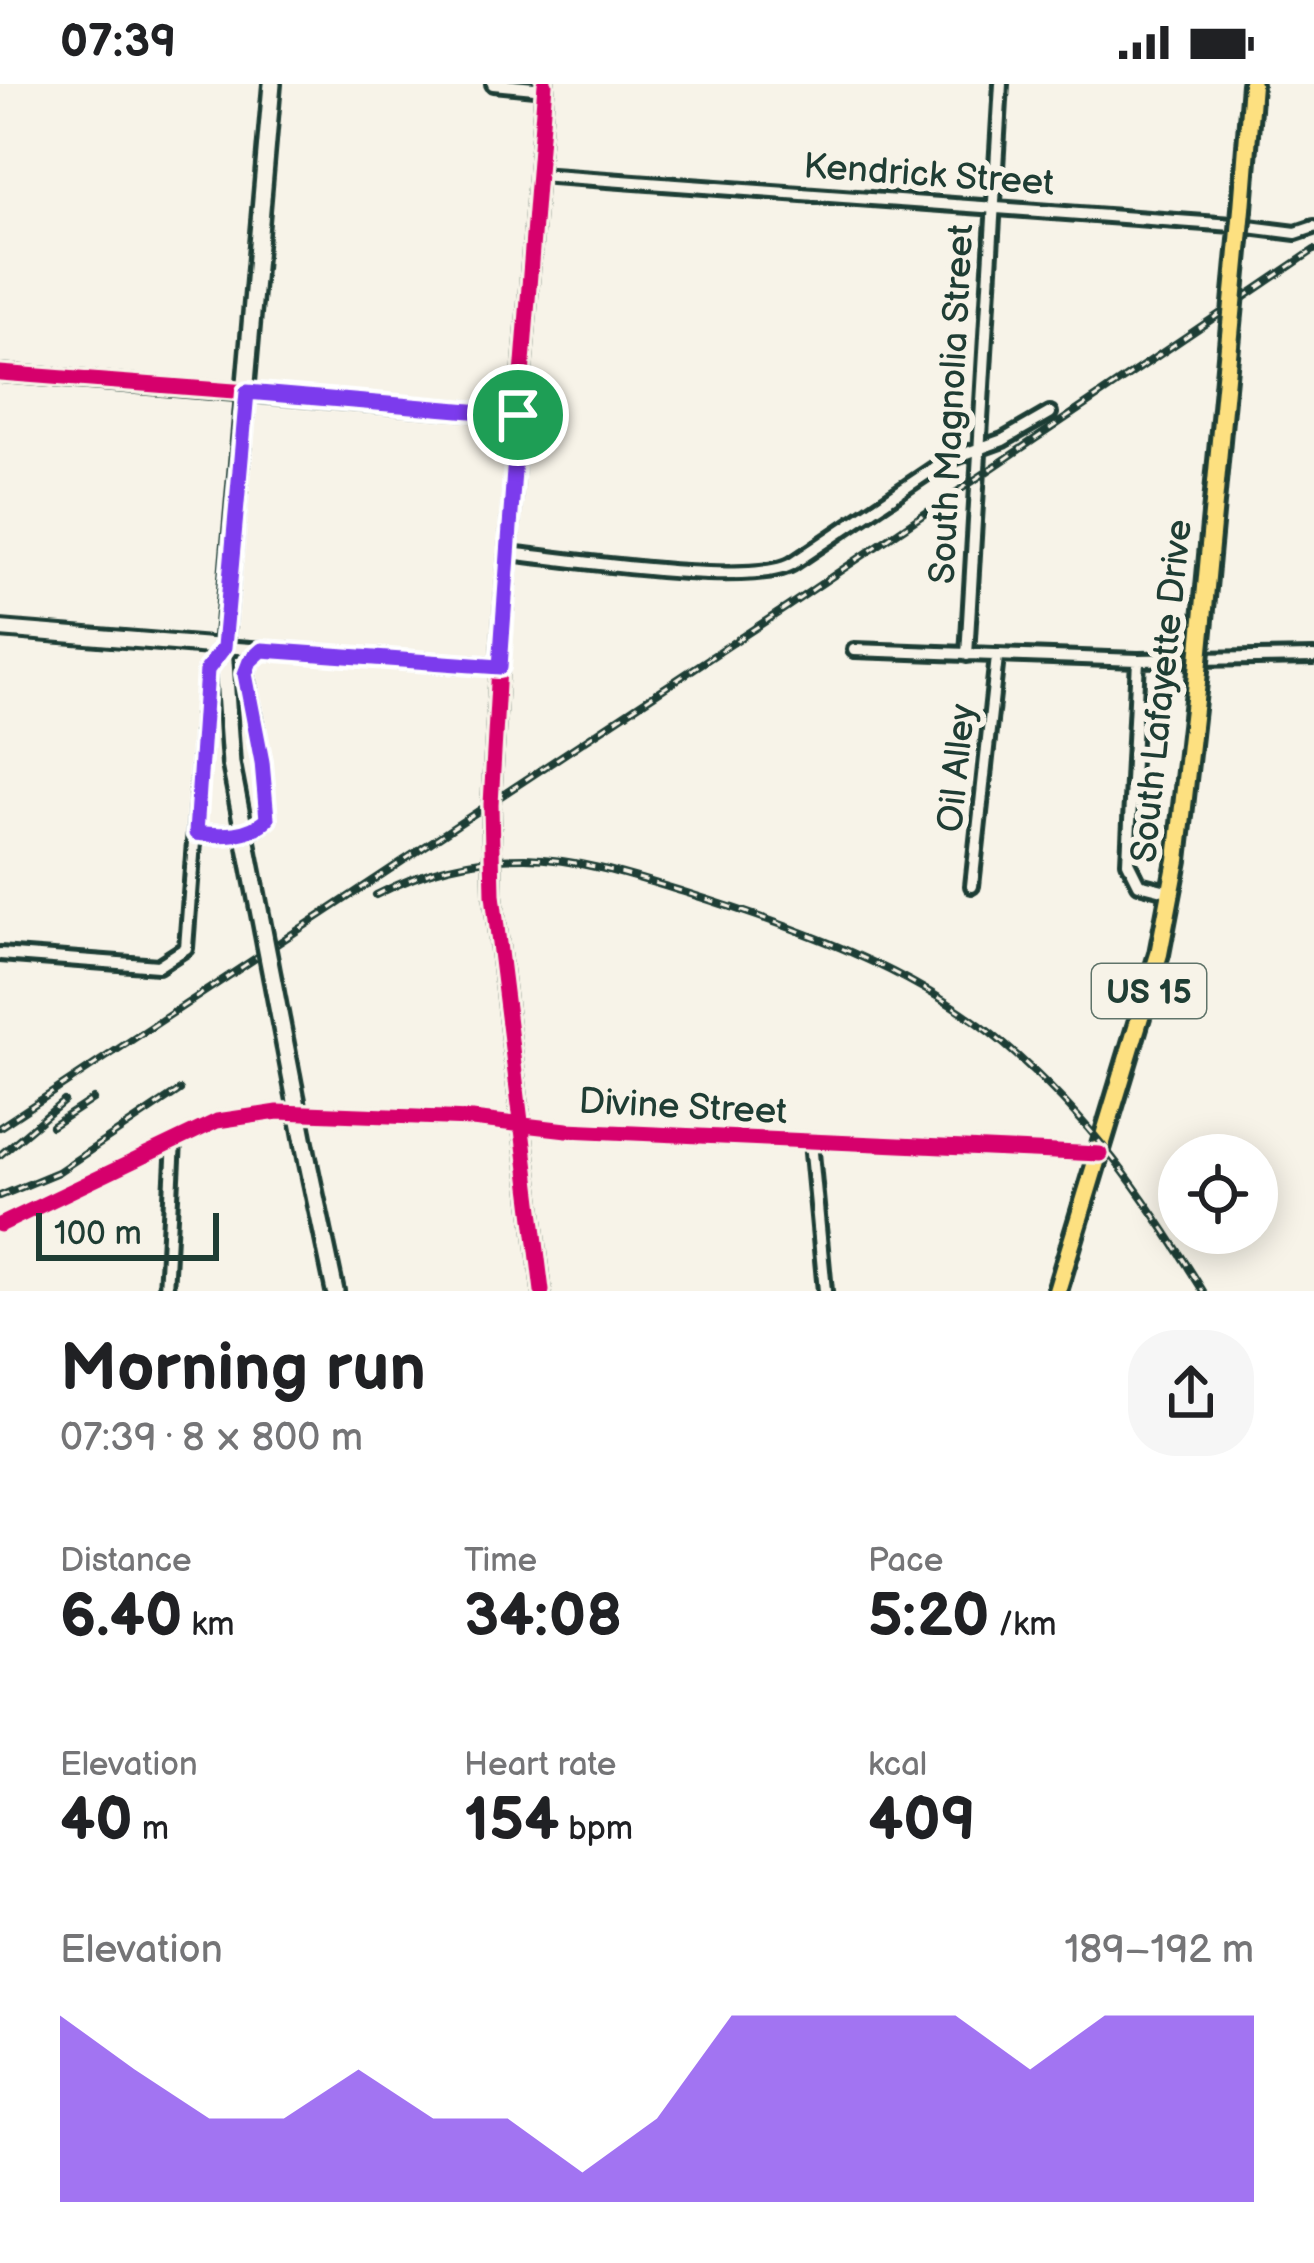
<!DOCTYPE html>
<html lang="en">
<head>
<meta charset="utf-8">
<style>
	:root { --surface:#fff; --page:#f6f6f6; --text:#202124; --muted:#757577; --accent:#7c3aed }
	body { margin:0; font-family:"Balsamiq Sans",sans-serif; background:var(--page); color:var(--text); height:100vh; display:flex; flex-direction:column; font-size:45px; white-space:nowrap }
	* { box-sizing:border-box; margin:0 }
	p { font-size:39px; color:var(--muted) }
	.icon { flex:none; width:66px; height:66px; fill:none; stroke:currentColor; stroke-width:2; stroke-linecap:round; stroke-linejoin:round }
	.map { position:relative; height:1207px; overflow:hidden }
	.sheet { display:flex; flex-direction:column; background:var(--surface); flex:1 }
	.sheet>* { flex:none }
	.buttons { position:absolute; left:1158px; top:1050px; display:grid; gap:24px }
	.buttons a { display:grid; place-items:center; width:120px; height:120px; border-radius:50%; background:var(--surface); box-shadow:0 6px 30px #0003; font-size:60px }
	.scale { position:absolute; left:36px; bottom:30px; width:183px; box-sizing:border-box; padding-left:12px; border:6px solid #1f3d34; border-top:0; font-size:33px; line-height:42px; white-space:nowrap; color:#1f3d34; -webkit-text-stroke:9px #f7f3e8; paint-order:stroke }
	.pin { position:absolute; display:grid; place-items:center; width:102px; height:102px; color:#fff; margin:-51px; border:6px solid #fff; border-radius:50%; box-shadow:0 3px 12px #0007 }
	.round { display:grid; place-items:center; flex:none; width:126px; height:126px; border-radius:48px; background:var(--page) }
	.headline { display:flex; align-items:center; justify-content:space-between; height:204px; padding:0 60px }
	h1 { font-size:66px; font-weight:700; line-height:90px }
	.figures { display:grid; grid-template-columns:repeat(3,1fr); gap:18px; height:204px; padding:12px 60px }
	.figures div { display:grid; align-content:center }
	.figures b { font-size:60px; font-weight:700 }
	.figures small { font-size:33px; font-weight:400 }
	.figures p { font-size:33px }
	.chart { height:336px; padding:24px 60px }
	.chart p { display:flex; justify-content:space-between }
	.chart svg { width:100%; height:216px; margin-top:12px; fill:var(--accent); opacity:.7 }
	.status { display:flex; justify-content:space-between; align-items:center; height:84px; padding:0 60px; background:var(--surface); direction:ltr }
	.status svg { height:33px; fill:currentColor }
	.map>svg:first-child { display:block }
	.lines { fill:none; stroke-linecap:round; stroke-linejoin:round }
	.minor-casing { stroke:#1f3d34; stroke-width:20 }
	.tertiary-casing { stroke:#1f3d34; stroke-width:22 }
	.secondary-casing { stroke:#1f3d34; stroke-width:24 }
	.primary-casing { stroke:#1f3d34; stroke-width:26 }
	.minor { stroke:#f7f3e8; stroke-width:10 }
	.tertiary { stroke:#f7f3e8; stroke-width:14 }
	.secondary { stroke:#f7f3e8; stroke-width:15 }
	.primary { stroke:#fde080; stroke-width:16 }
	.rail-casing { stroke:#1f3d34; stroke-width:8 }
	.rail { stroke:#f7f3e8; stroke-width:3; stroke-dasharray:9; stroke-linecap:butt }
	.secondary-bridge-casing { stroke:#1f3d34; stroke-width:24; stroke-linecap:butt }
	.primary-bridge-casing { stroke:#1f3d34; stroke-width:26; stroke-linecap:butt }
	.secondary-bridge { stroke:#f7f3e8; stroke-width:15 }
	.primary-bridge { stroke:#fde080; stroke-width:16 }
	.cycleway-casing { stroke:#f7f3e8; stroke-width:22 }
	.cycleway { stroke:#d6006c; stroke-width:15 }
	.route-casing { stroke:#fff; stroke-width:24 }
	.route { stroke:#7c3aed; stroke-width:15 }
	.labels { text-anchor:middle; stroke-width:12; stroke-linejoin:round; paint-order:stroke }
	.shield { fill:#f7f3e8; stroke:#60746a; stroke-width:3 }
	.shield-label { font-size:33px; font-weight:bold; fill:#1f3d34 }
	.street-label { font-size:36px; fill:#1f3d34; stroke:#f7f3e8 }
</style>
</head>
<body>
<div class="status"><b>07:39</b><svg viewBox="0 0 49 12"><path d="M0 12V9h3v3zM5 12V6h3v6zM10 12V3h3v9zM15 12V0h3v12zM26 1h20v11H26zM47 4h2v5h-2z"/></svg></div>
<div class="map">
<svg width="1314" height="1207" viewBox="0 0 1314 1207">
	<rect width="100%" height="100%" fill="#f7f3e8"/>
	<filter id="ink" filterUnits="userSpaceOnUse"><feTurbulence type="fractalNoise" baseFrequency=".00833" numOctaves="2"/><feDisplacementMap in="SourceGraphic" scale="24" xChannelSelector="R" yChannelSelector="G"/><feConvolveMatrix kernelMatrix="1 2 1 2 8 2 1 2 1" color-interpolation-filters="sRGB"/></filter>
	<g filter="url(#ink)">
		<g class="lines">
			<defs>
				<path id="minor" d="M493,0L545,5
					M538,91L1233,141L1296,149L1314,143
					M508,469C567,475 748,504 792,480L945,377L1003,356L1050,329
					M854,566L1138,576L1314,573
					M967,571L1001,0
					M1138,576L1128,778L1139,800L1171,808
					M196,749C221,751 249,754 267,735L262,678L246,590L250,577L262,566
					M972,802L997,573
					M0,870L158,882L186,864L207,586L223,563L499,583
					M811,1058L825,1207
					M0,1141L217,1037L278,1028L472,1035L567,1046L1100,1070
					M166,1207L174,1057"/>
				<path id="tertiary" d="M0,289L518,331
					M0,545L223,563
					M542,1207L493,811L491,720L499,583L545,0"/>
				<path id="secondary" d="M231,680L223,563L272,0
					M308,1079L335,1207"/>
				<path id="primary" d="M1242,125L1252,0
					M1057,1207L1159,870L1177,776L1197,598"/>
			</defs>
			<!-- minor casing -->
			<use href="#minor" class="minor-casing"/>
			<!-- tertiary casing -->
			<use href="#tertiary" class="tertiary-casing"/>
			<!-- secondary casing -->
			<use href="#secondary" class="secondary-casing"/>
			<!-- primary casing -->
			<use href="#primary" class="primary-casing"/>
			<!-- minor -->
			<use href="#minor" class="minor"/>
			<!-- tertiary -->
			<use href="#tertiary" class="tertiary"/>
			<!-- secondary -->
			<use href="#secondary" class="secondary"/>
			<!-- primary -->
			<use href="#primary" class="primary"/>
			<defs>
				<path id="rail" d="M376,811C425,786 470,774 525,774C580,775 632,792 684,808C795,843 914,884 1004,960C1090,1034 1145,1112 1203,1207
					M52,1042L93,1015
					M0,1043L787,523L1314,166
					M0,1071L64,1017
					M0,1112L58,1088L180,1006"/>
			</defs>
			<!-- rail casing -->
			<use href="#rail" class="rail-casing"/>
			<!-- rail -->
			<use href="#rail" class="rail"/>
			<defs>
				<path id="secondary-bridge" d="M231,680L308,1079"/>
				<path id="primary-bridge" d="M1197,598L1242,125"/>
			</defs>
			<!-- secondary-bridge casing -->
			<use href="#secondary-bridge" class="secondary-bridge-casing"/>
			<!-- primary-bridge casing -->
			<use href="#primary-bridge" class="primary-bridge-casing"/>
			<!-- secondary-bridge -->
			<use href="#secondary-bridge" class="secondary-bridge"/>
			<!-- primary-bridge -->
			<use href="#primary-bridge" class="primary-bridge"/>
			<defs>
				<path id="cycleway" d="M0,289L247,308
					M272,310L492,329
					M0,1141L217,1037L278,1028L472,1035L567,1046L1100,1070
					M542,1207L493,811L491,720L499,583L545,0"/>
			</defs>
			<!-- cycleway casing -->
			<use href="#cycleway" class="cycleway-casing"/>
			<!-- cycleway -->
			<use href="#cycleway" class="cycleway"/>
		</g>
	</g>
	<g class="lines" filter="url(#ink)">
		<defs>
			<path id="route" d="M247,308L518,331L500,583L262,566L250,577L245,590L262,678L267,735C249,753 221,752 196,749L207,586L224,563Z"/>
		</defs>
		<!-- route casing -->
		<use href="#route" class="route-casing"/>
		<!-- route -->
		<use href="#route" class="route"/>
	</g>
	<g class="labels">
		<!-- shield labels -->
		<rect class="shield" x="1092" y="880" width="114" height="54" rx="9"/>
		<g class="shield-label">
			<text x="1149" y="919">US 15</text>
		</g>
		<!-- street labels -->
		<g class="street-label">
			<text transform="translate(929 89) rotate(4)" y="13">Kendrick Street</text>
			<text transform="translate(950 320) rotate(-87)" y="13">South Magnolia Street</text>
			<text transform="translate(1160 607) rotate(-84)" y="13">South Lafayette Drive</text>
			<text transform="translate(955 684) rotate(-84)" y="13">Oil Alley</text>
			<text transform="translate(683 1021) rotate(3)" y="13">Divine Street</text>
		</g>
	</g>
</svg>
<div class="buttons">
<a><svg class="icon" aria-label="locate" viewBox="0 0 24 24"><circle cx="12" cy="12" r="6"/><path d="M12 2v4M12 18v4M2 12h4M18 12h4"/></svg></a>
</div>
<div class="scale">100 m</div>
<div class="pin" style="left:518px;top:331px;background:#1e9e55"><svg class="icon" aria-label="arrive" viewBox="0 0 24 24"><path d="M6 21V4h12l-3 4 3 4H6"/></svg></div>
</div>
<section class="sheet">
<div class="headline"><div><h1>Morning run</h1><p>07:39 · 8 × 800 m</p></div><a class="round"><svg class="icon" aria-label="share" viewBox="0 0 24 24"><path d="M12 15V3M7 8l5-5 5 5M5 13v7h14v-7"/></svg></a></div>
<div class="figures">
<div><p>Distance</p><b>6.40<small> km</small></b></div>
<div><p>Time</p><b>34:08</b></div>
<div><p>Pace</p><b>5:20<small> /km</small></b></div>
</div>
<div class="figures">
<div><p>Elevation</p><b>40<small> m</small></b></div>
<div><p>Heart rate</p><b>154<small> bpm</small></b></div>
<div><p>kcal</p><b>409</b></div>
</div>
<div class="chart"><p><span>Elevation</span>189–192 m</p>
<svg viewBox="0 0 160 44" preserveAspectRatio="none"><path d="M0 44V6L10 17L20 27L30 27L40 17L50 27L60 27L70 38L80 27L90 6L100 6L110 6L120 6L130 17L140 6L150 6L160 6V44z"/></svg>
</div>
</section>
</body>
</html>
